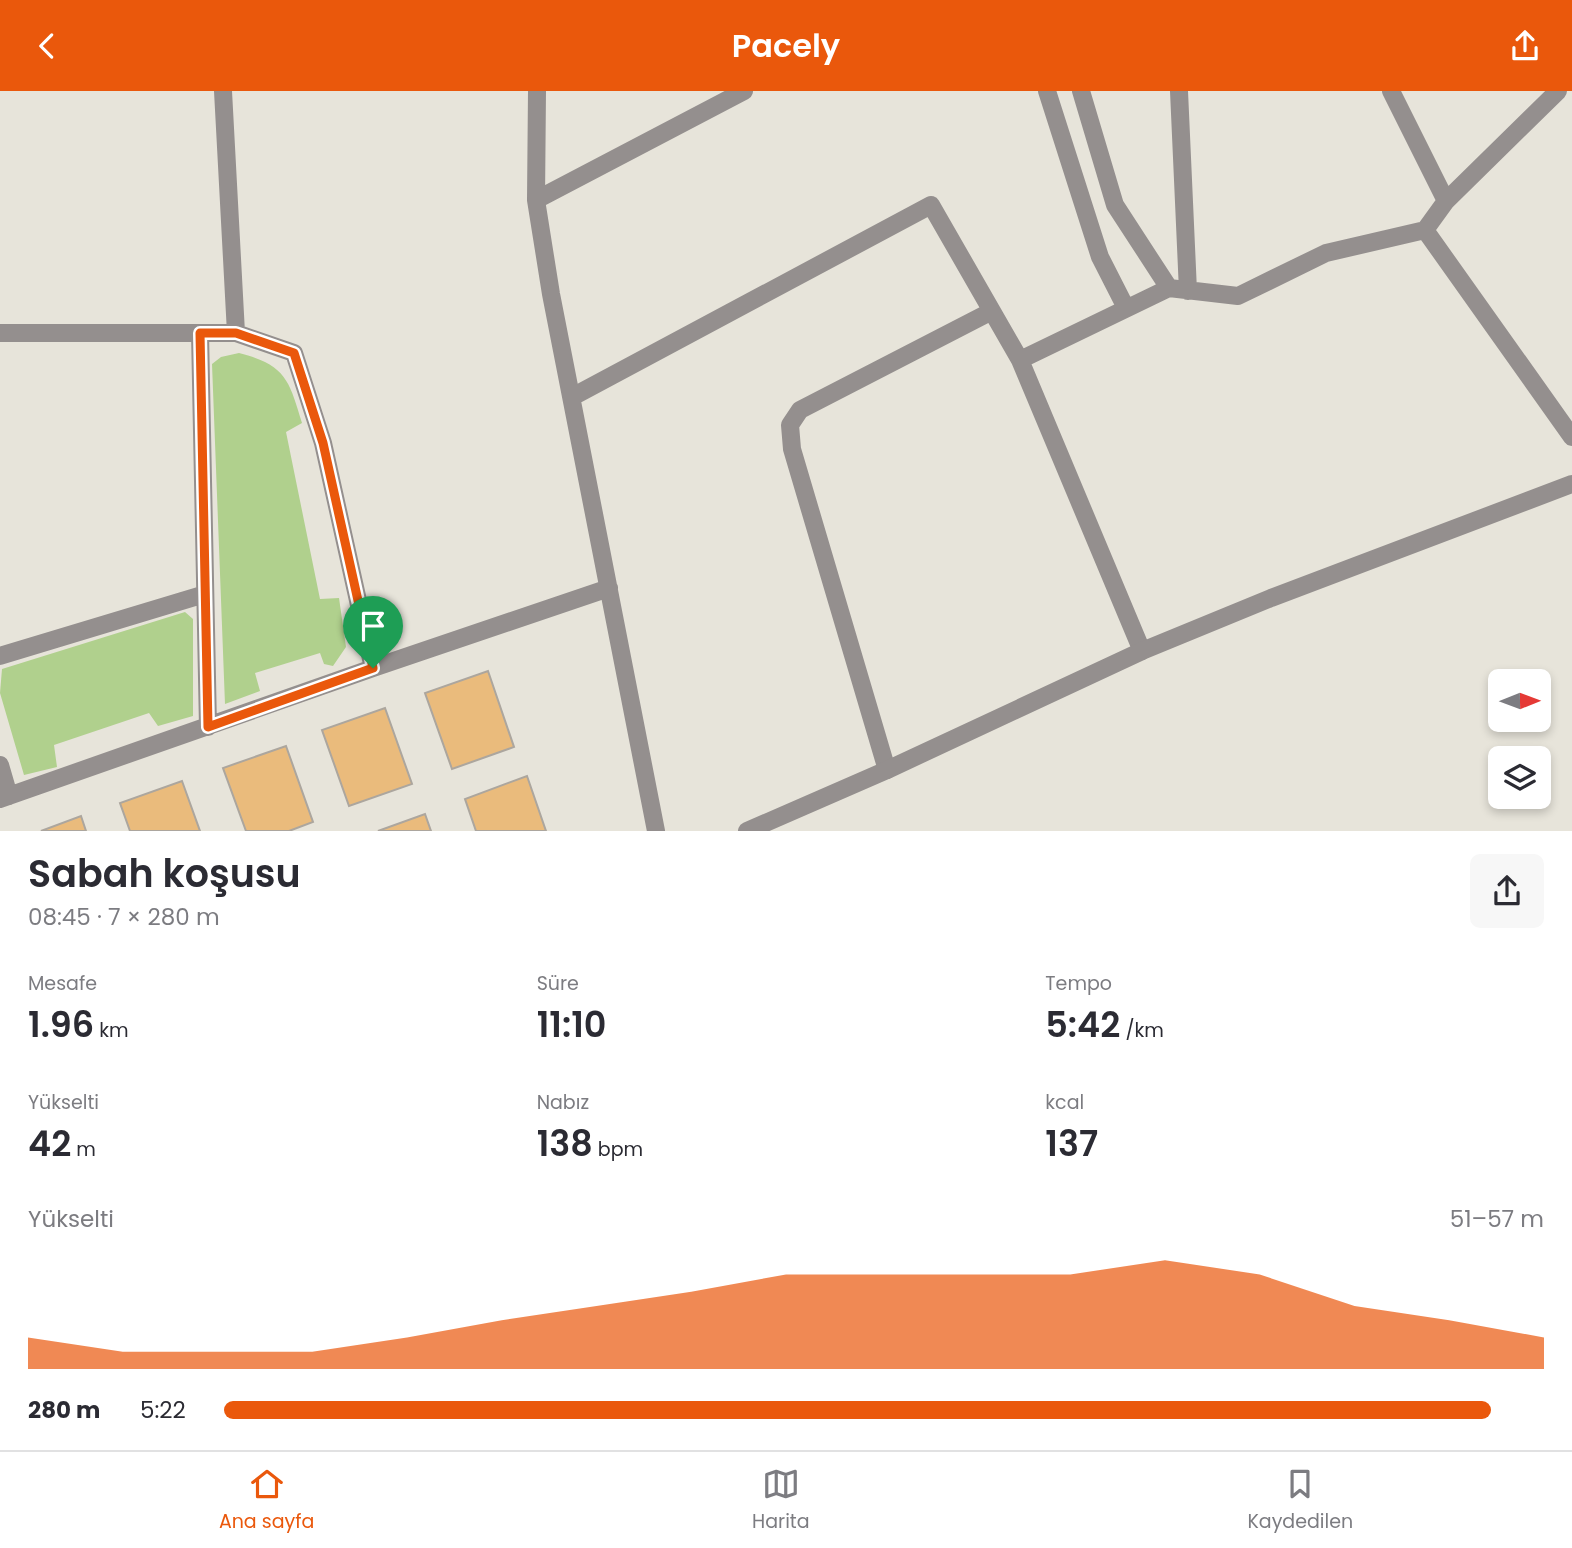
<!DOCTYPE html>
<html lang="tr">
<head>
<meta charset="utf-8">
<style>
	:root { --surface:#fff; --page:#f7f7f7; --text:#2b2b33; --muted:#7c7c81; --line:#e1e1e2; --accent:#ea580c }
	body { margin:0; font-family:Poppins,sans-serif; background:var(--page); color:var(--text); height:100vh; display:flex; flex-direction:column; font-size:26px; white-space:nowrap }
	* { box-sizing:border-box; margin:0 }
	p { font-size:23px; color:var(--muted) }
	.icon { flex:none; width:38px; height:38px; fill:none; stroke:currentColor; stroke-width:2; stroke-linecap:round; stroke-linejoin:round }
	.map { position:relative; height:740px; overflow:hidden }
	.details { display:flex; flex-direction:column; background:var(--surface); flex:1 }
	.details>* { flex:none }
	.needle { width:46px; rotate:89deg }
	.tools { position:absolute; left:1488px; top:578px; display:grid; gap:14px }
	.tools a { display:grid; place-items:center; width:63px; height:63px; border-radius:10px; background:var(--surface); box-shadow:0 4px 10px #0003; font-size:35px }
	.pin { position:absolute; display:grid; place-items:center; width:60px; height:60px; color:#fff; margin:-72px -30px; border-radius:50% 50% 50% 0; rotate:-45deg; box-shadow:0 0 7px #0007 }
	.pin .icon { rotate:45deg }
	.round { display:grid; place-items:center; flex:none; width:74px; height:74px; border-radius:10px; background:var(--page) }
	.head { display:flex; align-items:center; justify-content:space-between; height:119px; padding:0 28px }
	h1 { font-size:38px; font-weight:600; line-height:52px }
	.metrics { display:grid; grid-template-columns:repeat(3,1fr); gap:10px; height:119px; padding:7px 28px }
	.metrics div { display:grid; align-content:center }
	.metrics b { font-size:35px; font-weight:600 }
	.metrics small { font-size:19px; font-weight:400 }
	.metrics p { font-size:19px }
	.chart { height:196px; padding:14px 28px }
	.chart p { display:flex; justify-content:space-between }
	.chart svg { width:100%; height:126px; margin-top:7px; fill:var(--accent); opacity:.7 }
	ul { padding:0 28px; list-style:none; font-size:23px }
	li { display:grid; grid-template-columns:112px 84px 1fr; align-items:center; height:52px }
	li i { height:18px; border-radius:9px; background:var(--accent) }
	header { display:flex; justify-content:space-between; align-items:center; height:91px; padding:0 28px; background:var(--accent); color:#fff; font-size:32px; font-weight:600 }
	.menu { display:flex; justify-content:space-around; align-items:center; height:98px; border-top:2px solid var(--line); background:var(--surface); font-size:19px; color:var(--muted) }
	.menu a { display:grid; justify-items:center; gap:4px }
	.menu .on { color:var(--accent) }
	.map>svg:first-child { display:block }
	.green { fill:#b0d08d }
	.building { fill:#eabb7c; stroke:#aca69e; stroke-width:2 }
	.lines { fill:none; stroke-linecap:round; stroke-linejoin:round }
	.minor { stroke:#948f8e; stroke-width:18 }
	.tertiary { stroke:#948f8e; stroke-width:18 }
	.route-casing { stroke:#fff; stroke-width:14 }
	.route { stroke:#ea580c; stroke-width:9 }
</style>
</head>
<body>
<header><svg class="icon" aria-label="back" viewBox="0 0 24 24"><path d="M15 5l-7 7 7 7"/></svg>Pacely<svg class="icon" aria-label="share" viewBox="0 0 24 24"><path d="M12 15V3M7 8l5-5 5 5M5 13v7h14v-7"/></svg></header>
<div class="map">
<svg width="1572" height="740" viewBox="0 0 1572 740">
	<rect width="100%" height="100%" fill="#e7e4da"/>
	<!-- green -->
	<path class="green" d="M239,262C286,274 289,289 302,332L286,341L320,508L339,507L346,556L333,575L324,573L320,562L255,582L260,600L225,613L212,273L221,266Z
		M185,521L193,528V625L158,635L149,622L54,654L57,676L24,684L0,602L2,578Z"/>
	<!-- building -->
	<path class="building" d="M488,580L514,656L452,678L425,602Z
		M385,617L412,693L349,715L322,639Z
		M286,655L313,731L289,740H246L223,677Z
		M527,685L546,740H476L465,708Z
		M182,690L200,740H130L120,712Z
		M425,723L431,740H378Z
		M81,725L86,740H41Z"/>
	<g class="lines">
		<!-- minor -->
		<path class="minor" d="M223,0L236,242
			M537,0L536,109L551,203L656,740
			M1047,0L1100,166L1126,217
			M1081,0L1115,114L1169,197L1238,205L1326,162L1425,139L1446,110L1558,0
			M1179,0L1188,200
			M1391,0L1446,110
			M536,109L744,0
			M1425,139L1572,346
			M0,242H236L294,262L323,352L373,577
			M200,242L208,636
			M1020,269L1169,197
			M572,306L931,114L1020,269L1142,560
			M0,565L205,503
			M0,674L9,705
			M887,679L792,358L790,334L800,319L992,220
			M0,708L373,577L609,497"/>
		<!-- tertiary -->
		<path class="tertiary" d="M747,740L887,679L1142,560L1271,507L1572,393"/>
	</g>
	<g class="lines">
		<defs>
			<path id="route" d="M200,242H236L294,262L323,352L373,577L208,636Z"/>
		</defs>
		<!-- route casing -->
		<use href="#route" class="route-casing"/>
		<!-- route -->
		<use href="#route" class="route"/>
	</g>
</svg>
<div class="tools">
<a><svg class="needle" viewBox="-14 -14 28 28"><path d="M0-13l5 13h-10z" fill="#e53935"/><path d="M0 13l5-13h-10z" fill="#7c7c81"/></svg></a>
<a><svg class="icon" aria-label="layers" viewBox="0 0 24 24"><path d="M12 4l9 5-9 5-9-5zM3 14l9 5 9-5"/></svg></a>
</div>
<div class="pin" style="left:373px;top:577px;background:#1e9e55"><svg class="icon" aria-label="arrive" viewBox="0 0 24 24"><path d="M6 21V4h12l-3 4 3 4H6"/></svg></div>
</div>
<section class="details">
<div class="head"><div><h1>Sabah koşusu</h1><p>08:45 · 7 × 280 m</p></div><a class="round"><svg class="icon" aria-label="share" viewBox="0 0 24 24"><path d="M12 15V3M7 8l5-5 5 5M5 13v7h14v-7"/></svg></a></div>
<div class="metrics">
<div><p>Mesafe</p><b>1.96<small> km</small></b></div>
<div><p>Süre</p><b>11:10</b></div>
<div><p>Tempo</p><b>5:42<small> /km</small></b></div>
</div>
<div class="metrics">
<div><p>Yükselti</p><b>42<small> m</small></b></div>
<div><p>Nabız</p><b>138<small> bpm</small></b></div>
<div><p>kcal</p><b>137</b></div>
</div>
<div class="chart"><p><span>Yükselti</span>51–57 m</p>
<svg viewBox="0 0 160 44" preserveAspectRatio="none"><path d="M0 44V33L10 38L20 38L30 38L40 33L50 27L60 22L70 17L80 11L90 11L100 11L110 11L120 6L130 11L140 22L150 27L160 33V44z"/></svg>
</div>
<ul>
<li><b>280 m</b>5:22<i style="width:96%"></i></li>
</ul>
</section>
<nav class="menu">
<a class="on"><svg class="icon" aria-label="home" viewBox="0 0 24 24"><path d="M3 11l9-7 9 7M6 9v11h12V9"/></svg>Ana sayfa</a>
<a><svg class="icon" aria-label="map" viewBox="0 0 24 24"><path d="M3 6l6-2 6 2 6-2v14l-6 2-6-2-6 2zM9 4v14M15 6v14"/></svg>Harita</a>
<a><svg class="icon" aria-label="saved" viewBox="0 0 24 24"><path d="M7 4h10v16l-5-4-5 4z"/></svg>Kaydedilen</a>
</nav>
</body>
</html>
